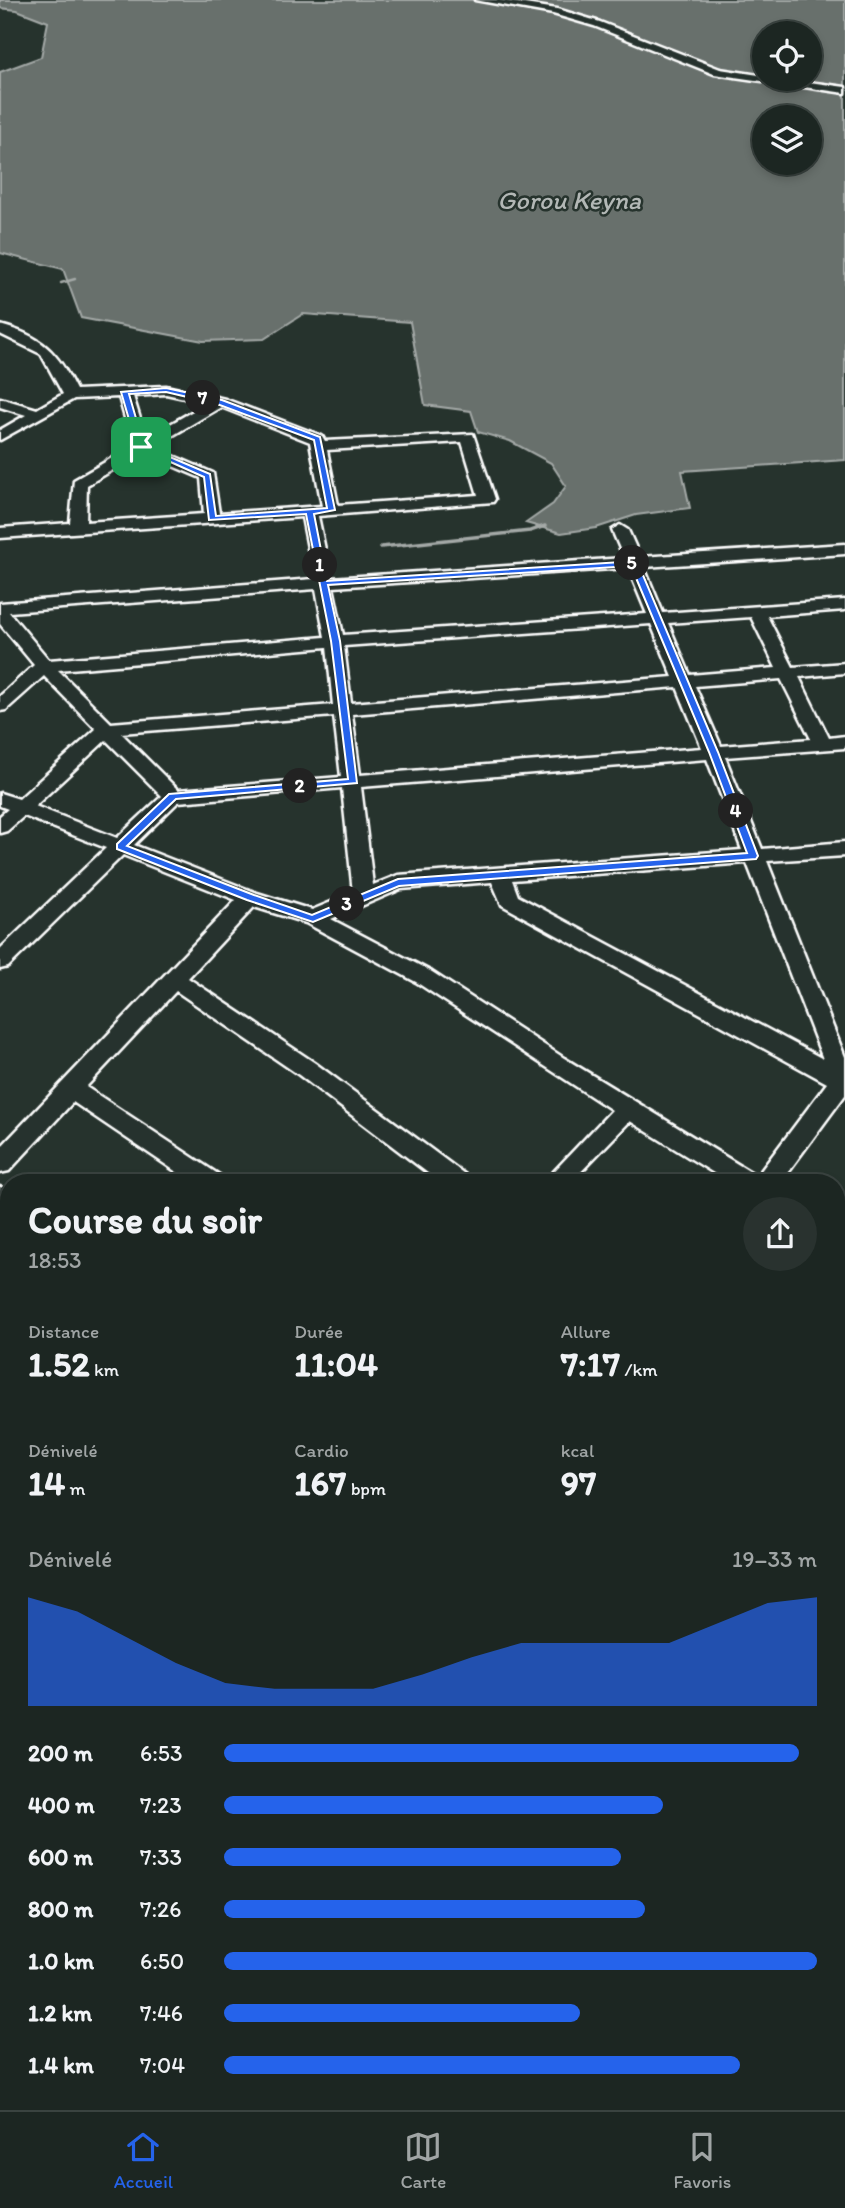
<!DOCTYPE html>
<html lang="fr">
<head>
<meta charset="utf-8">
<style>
	:root { --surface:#1c2622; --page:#29322f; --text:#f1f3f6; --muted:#a0a5a5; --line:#3a4340; --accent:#2563eb }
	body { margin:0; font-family:Itim,sans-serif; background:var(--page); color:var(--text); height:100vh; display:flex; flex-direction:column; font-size:26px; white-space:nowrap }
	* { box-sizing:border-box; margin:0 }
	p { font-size:23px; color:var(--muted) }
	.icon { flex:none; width:38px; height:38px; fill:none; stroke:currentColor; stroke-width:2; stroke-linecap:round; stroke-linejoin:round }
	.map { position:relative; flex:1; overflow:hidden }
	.details { position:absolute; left:0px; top:1174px; width:845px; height:936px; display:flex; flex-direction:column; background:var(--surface); border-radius:28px 28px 0 0; box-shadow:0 4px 10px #0003,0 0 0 2px var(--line) }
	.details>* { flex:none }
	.buttons { position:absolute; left:752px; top:21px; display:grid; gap:14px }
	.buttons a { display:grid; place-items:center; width:70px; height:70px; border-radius:50%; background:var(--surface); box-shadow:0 4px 10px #0003,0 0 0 2px var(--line); font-size:35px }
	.pin { position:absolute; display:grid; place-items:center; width:60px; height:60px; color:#fff; margin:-30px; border-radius:14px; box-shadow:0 4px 10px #0006 }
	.km { position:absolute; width:35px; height:35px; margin:-18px; border-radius:50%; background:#222; color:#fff; font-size:19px; line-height:35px; text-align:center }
	.round { display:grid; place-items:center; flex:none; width:74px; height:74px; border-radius:37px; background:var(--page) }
	.headline { display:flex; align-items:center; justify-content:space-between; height:119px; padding:0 28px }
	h1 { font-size:38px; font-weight:700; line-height:52px }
	.stats { display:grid; grid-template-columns:repeat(3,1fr); gap:10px; height:119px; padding:7px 28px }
	.stats div { display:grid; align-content:center }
	.stats b { font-size:35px; font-weight:700 }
	.stats small { font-size:19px; font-weight:400 }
	.stats p { font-size:19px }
	.chart { height:196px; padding:14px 28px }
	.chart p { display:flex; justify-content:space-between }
	.chart svg { width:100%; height:126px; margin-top:7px; fill:var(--accent); opacity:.7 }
	ul { padding:0 28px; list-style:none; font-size:23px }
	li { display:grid; grid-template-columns:112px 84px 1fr; align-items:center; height:52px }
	li i { height:18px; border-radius:9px; background:var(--accent) }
	.menu { display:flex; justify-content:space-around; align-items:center; height:98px; border-top:2px solid var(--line); background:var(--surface); font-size:19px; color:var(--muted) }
	.menu a { display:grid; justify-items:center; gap:4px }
	.menu .current { color:var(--accent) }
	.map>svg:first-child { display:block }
	.water { fill:#67706c; stroke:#a4a9a7; stroke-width:2; fill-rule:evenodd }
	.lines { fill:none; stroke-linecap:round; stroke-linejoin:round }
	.stream-far1 { stroke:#a4a9a7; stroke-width:2.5 }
	.stream { stroke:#a4a9a7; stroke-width:3.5 }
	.minor-casing { stroke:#fff; stroke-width:5 }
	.minor { fill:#26332d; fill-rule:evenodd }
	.route { fill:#2563eb; stroke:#fff; stroke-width:2; fill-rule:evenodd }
	.labels { text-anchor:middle; stroke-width:5; stroke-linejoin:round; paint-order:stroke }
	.far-water-label { font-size:26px; font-style:italic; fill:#b3b8b6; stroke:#26332d }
</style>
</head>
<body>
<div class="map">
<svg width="845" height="2110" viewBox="0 0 845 2110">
	<rect width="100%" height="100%" fill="#26332d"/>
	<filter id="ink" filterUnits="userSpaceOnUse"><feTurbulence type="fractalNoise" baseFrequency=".0143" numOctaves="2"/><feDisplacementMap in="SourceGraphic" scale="14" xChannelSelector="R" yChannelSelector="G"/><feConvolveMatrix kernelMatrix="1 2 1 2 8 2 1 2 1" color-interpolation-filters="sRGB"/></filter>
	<g filter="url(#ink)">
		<!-- water -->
		<path class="water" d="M0,0H845V460L682,471L690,508L636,515L596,528L561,533L526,523L553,504L566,486L551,463L510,441L478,432L471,411L425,405L410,322L303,314L264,339L203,341L81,318L63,269L0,253V72L41,57L48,22L17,10L0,8ZM765,33H810V79H765ZM765,117H810V163H765Z"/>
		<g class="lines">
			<!-- stream-far1 -->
			<path class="stream-far1" d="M61,283L75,279"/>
			<!-- stream -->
			<path class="stream" d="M381,547L530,531L545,526"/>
			<defs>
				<path id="minor" d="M475,0H499L557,9L600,22L720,69L765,76V79H787L845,87V93L714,74L594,26L553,14Z
					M0,325C42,336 58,352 76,390L166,386L225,399L322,436L325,441L473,434L495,499L493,502L318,516L331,578L624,558L612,530L620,525L628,530L640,557L845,544V554L644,567L663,613L845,600V610L767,616L793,667L845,663V673L799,677L829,738L845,736V748L725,757L762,849L845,842V856L767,861L845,1057V1095L780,1183H730L630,1121L570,1183H543L612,1110L416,982L306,923L254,907L188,978L315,1063L467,1176L470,1183H441L299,1075L176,991L86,1087L221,1176L224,1183H193L73,1102L9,1171L0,1173V1148L236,900L123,855L8,967L0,969V949L106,848L24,816L7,831L0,833V816L8,809L0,806V793L19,799L96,729L44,676L6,710L0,711V696L34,665L0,624V603L314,579L302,517L0,538V528L70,523L74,480L133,446L119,397L74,399L0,440V430L26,415L0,407V398L37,409L63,394L41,354L0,334ZM166,394L207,403L146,438L133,396ZM221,407L310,442L322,506L219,513L213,473L153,447ZM462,442L478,495L338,505L327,450ZM142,453L201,478L204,514L86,522L87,485ZM628,568L647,614L343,635L333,587ZM316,589L325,637L49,660L9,612ZM751,617L776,668L690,675L668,623ZM651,624L673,677L351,703L344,646ZM327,647L333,705L111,723L58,670ZM781,679L811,739L721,746L695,686ZM677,687L702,748L360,775L352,714ZM334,716L341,777L178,790L121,733ZM106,740L162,796L117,838L35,806ZM707,759L742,850L398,875L373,885L361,787ZM342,788L353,893L312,910L257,893L134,845L178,802ZM747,863L823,1059L518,896L512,880ZM492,882L502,905L827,1083L757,1176L564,1058L432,972L331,919L401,889Z
					M0,1187L9,1190V1214L0,1211Z
					M845,1313V1343L836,1346V1316Z
					M0,1382L9,1385V1414L0,1411Z
					M836,1428L845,1431V1456L836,1453Z
					M0,1615L9,1619V1654L0,1650Z
					M845,1636V1674L836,1678V1640Z
					M9,1715V1752L0,1756V1719Z
					M845,2032V2079L836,2083V2036Z
					M0,2081L9,2085V2102H25L28,2110H0Z
					M513,2102H552L549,2110H510Z
					M702,2102H745L748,2110H705Z
					M795,2102H833L830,2110H792Z"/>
			</defs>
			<!-- minor casing -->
			<use href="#minor" class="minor-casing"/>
			<!-- minor -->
			<use href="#minor" class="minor"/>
		</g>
	</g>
	<!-- route -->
	<path class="route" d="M166,388L222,400L320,437L335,510L314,514L327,581L637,561L718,752L758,856L756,859L399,886L313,922L247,900L117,849V844L169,794L348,779L331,641L306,514L209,520L204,477L137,447L121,392ZM166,392L217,404L314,440L327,508L216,516L210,474L144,446L129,394ZM631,566L709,752L747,853L398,879L312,915L254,895L127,846L176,799L357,783L340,641L328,585Z"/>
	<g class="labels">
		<!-- far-water labels -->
		<g class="far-water-label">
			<text x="569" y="209">Gorou Keyna</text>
		</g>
	</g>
</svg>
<div class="buttons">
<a><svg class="icon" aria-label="locate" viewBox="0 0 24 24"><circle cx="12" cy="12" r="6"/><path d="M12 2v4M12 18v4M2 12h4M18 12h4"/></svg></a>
<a><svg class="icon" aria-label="layers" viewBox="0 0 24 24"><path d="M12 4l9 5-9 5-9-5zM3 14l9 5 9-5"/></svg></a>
</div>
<div class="pin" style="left:141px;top:447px;background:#1e9e55"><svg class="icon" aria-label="arrive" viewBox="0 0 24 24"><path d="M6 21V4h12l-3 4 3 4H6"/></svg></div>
<b class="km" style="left:320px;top:565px">1</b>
<b class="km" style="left:300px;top:786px">2</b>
<b class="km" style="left:347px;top:904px">3</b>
<b class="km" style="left:736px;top:811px">4</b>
<b class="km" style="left:632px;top:563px">5</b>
<b class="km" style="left:203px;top:398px">7</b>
<section class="details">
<div class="headline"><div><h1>Course du soir</h1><p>18:53</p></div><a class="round"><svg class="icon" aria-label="share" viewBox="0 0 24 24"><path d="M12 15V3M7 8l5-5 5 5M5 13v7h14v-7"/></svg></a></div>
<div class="stats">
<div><p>Distance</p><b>1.52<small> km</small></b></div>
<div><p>Durée</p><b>11:04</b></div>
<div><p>Allure</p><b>7:17<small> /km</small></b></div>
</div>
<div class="stats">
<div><p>Dénivelé</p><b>14<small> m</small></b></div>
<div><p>Cardio</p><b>167<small> bpm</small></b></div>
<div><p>kcal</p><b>97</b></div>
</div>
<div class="chart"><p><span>Dénivelé</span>19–33 m</p>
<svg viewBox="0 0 160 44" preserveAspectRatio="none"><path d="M0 44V6L10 11L20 20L30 29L40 36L50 38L60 38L70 38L80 33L90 27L100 22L110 22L120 22L130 22L140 15L150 8L160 6V44z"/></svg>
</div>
<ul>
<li><b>200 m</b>6:53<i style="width:97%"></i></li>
<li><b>400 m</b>7:23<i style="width:74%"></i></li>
<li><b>600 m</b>7:33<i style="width:67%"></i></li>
<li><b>800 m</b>7:26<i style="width:71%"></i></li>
<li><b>1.0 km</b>6:50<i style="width:100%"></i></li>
<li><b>1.2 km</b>7:46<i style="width:60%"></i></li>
<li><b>1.4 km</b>7:04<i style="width:87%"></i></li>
</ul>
</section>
</div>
<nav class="menu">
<a class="current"><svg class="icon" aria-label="home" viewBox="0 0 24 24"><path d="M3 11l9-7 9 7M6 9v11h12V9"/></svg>Accueil</a>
<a><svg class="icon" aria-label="map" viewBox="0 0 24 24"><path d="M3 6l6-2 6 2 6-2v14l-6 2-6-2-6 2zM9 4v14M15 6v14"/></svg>Carte</a>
<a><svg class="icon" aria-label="saved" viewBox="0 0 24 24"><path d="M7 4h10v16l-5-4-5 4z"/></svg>Favoris</a>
</nav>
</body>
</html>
